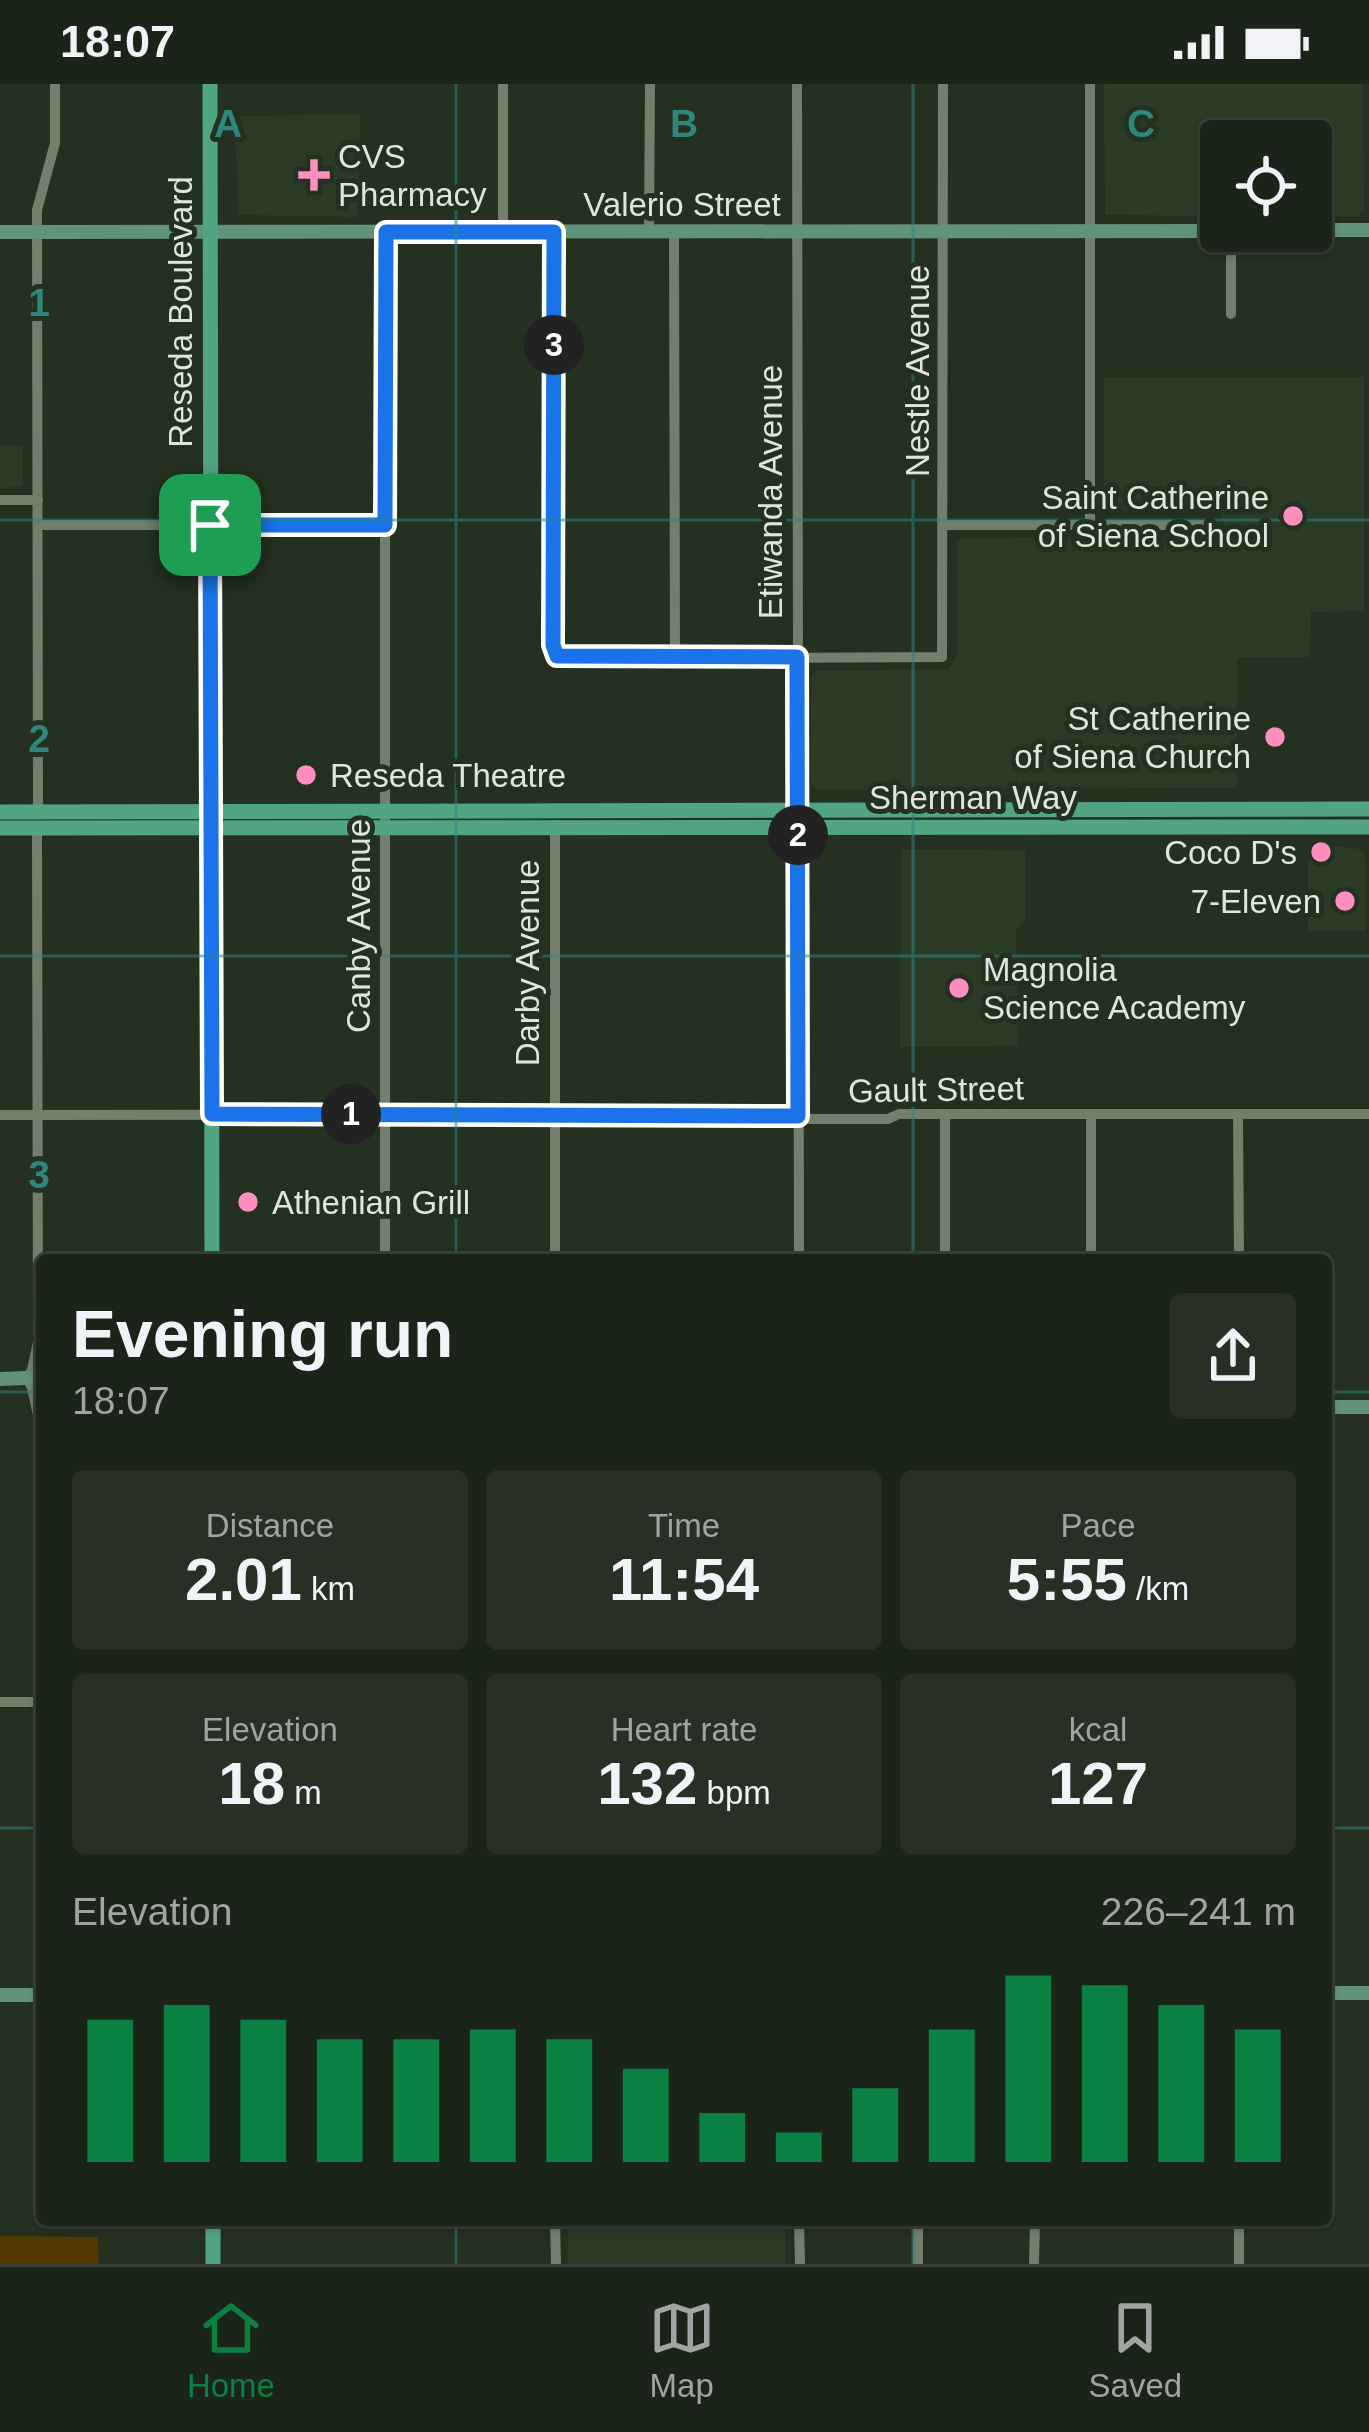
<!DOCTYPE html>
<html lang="en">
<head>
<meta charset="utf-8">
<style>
	:root { --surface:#1b2418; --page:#283025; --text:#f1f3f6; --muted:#a0a4a2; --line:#394137; --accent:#0b8043 }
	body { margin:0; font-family:Arial,sans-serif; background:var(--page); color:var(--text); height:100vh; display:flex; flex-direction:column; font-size:45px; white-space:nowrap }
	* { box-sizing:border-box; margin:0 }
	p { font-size:39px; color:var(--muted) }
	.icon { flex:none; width:66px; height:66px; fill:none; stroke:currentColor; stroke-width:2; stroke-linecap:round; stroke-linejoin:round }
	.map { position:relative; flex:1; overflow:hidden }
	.panel { position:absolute; left:36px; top:1170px; width:1296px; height:972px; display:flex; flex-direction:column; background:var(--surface); border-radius:12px; box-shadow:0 3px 9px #0004,0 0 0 3px var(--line) }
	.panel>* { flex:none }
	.buttons { position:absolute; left:1200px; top:36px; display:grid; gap:24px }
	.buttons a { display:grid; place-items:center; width:132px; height:132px; border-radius:12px; background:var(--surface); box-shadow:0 3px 9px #0004,0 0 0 3px var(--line); font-size:60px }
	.pin { position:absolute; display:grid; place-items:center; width:102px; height:102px; color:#fff; margin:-51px; border-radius:24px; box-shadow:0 6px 18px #0006 }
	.km { position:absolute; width:60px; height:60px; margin:-30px; border-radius:50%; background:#222; color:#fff; font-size:33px; line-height:60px; text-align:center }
	.round { display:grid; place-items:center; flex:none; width:126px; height:126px; border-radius:12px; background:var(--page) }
	.headline { display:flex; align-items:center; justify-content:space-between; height:204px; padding:0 36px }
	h1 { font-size:66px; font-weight:800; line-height:90px }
	.stats { display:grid; grid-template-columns:repeat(3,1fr); gap:18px; height:204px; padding:12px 36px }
	.stats div { display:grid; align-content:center; border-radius:12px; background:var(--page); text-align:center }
	.stats b { font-size:60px; font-weight:800 }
	.stats small { font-size:33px; font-weight:400 }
	.stats p { font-size:33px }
	.chart { height:336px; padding:24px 36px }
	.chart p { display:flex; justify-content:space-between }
	.chart svg { width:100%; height:216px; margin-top:12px; stroke:var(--accent); stroke-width:6 }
	.status { display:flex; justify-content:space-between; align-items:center; height:84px; padding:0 60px; background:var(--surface); direction:ltr }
	.status svg { height:33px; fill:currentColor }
	.dock { display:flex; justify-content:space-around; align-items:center; height:168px; border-top:3px solid var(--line); background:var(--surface); font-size:33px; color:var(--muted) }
	.dock a { display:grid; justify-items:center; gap:6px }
	.dock .current { color:var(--accent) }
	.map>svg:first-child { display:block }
	.built { fill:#2c3b26 }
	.green { fill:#533800 }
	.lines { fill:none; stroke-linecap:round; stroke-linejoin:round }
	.street { stroke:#727f6d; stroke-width:10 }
	.secondary { stroke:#629278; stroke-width:14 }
	.primary { stroke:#52a583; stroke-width:15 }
	.route-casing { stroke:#fff; stroke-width:24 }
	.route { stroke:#1a73e8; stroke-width:15 }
	.grid { fill:none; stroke:#2e877e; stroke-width:3; stroke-opacity:0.55 }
	.poi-dot { fill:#fd8ebf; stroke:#243020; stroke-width:4.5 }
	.labels { text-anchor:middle; stroke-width:10; stroke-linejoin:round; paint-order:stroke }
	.poi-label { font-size:33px; fill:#dfe7dc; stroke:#243020; text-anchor:start }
	.street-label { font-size:33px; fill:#dfe7dc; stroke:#243020 }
	.grid-label { font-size:39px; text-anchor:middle; font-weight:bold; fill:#2e877e; stroke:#243020; stroke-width:10; stroke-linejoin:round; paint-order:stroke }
</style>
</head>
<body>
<div class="status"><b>18:07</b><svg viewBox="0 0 49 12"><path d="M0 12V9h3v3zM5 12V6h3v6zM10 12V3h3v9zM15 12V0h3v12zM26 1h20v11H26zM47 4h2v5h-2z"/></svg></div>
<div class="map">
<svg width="1369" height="2180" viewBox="0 0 1369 2180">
	<rect width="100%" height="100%" fill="#243020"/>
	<!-- built -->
	<path class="built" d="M1104,0H1363L1364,126L1358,132H1311V57H1221V132L1105,131Z
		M360,30L358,133L239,131L234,32Z
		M1104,293H1364V527L1311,528L1310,573L1237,574V704L818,706L811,701V592L817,587L949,585L957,571V459L963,454L1183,453L1196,461L1218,457L1224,440L1219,425L1208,420L1185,426H1108L1104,421Z
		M0,361L23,362V400L19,403L0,404Z
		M1336,762L1360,765L1365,770L1366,847H1308V765Z
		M901,765L1025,766V836L1016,846L1018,962L900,963Z
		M568,2136H785V2180H568Z"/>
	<!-- green -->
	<path class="green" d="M0,2152L98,2153L99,2180H0Z"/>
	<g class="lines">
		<!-- street -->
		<path class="street" d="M797,0L799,1176
			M649,147L650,0
			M674,147L675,574
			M1231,147V230
			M385,148V1176
			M503,148V0
			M554,148L553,561L557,572L565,575L942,573L943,0
			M0,416H38
			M38,441H385
			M945,441H1203
			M1090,441V0
			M38,728L37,126L55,59V0
			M945,1030V1176
			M1091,1030V1176
			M1238,1030L1239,1176
			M0,1031L783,1030L811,1035H888L899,1030H1369
			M555,1176V741
			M42,1285L32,1286L27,1294L32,1304L42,1305
			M32,1286L38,1258L37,744
			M32,1304L38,1331L39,1911
			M0,1618H42
			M555,2136L556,2180
			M799,2136L800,2180
			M918,2136V2180
			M1034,2180L1035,2136
			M1239,2180V2136"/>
		<!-- secondary -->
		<path class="secondary" d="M1311,146H1369
			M0,148L1221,147
			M0,1295L27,1294
			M1326,1323H1369
			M1326,1909H1369
			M0,1911H42"/>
		<!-- primary -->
		<path class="primary" d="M210,0L212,1176
			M0,728L1369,725
			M0,744L1369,743
			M213,2180V2136"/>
	</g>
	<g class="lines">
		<defs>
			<path id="route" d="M386,148H554L553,561L557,572L797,573L798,1032L212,1030L210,441H385Z"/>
		</defs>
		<!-- route casing -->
		<use href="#route" class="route-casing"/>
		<!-- route -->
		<use href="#route" class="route"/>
	</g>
	<!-- grid -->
	<path class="grid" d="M456,0V1176M913,0V1176M0,436H1369M0,872H1369M0,1308H42M1326,1308H1369M0,1744H42M1326,1744H1369M456,2136V2180M913,2136V2180"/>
	<!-- markers -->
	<g class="poi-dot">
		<path d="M308 73h12v12h12v12h-12v12h-12v-12h-12v-12h12z"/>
		<circle cx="1293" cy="432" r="12"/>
		<circle cx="1275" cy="653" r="12"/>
		<circle cx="306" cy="691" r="12"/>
		<circle cx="1321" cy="768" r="12"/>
		<circle cx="1345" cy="817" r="12"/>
		<circle cx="959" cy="904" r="12"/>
		<circle cx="248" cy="1118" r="12"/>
	</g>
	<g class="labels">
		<!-- poi labels -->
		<g class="poi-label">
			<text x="338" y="84">CVS<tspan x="338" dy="38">Pharmacy</tspan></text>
			<text x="1269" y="425" text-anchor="end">Saint Catherine<tspan x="1269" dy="38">of Siena School</tspan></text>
			<text x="1251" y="646" text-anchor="end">St Catherine<tspan x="1251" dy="38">of Siena Church</tspan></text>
			<text x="330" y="703">Reseda Theatre</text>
			<text x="1297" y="780" text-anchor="end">Coco D's</text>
			<text x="1321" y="829" text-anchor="end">7-Eleven</text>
			<text x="983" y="897">Magnolia<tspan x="983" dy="38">Science Academy</tspan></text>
			<text x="272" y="1130">Athenian Grill</text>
		</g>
		<!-- street labels -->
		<g class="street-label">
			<text x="682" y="132">Valerio Street</text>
			<text transform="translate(180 228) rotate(-90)" y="12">Reseda Boulevard</text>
			<text transform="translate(917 287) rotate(-90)" y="12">Nestle Avenue</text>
			<text transform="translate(770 408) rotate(-90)" y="12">Etiwanda Avenue</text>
			<text x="973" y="725">Sherman Way</text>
			<text transform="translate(358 842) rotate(-90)" y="12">Canby Avenue</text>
			<text transform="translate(527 879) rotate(-90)" y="12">Darby Avenue</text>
			<text transform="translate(936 1005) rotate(-1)" y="12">Gault Street</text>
		</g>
	</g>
	<g class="grid-label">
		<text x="228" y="53">A</text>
		<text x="684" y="53">B</text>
		<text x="1141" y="53">C</text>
		<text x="39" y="232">1</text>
		<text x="39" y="668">2</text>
		<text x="39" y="1104">3</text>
	</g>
</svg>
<div class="buttons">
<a><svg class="icon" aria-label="locate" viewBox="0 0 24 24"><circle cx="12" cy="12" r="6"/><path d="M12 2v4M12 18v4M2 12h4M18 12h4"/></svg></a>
</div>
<div class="pin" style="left:210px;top:441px;background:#1e9e55"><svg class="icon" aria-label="arrive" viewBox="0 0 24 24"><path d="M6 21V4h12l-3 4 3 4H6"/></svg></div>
<b class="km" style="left:351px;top:1030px">1</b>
<b class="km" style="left:798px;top:751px">2</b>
<b class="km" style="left:554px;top:261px">3</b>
<section class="panel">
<div class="headline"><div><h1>Evening run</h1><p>18:07</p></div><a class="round"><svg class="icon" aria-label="share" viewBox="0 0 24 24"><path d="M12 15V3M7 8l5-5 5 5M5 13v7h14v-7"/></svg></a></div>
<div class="stats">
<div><p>Distance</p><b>2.01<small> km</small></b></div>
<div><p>Time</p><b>11:54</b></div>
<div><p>Pace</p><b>5:55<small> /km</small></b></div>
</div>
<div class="stats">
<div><p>Elevation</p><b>18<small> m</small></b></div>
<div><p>Heart rate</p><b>132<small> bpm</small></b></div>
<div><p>kcal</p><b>127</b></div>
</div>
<div class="chart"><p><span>Elevation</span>226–241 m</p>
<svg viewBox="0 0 160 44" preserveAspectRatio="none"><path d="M5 44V15M15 44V12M25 44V15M35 44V19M45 44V19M55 44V17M65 44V19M75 44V25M85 44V34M95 44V38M105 44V29M115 44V17M125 44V6M135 44V8M145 44V12M155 44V17"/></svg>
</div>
</section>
</div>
<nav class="dock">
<a class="current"><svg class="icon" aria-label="home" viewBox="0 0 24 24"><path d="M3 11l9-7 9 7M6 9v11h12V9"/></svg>Home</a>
<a><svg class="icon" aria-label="map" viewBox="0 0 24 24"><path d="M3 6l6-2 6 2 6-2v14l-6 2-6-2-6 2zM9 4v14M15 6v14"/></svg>Map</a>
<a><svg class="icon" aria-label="saved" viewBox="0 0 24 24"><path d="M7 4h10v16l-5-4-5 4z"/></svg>Saved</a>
</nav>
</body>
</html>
